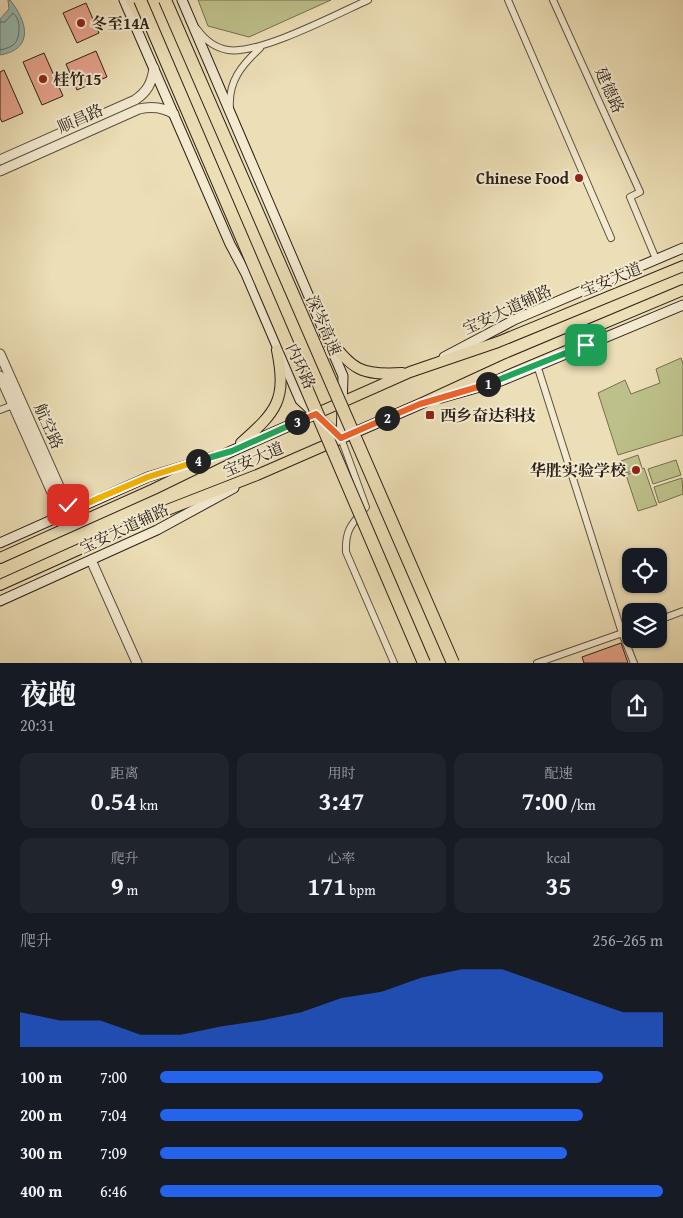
<!DOCTYPE html>
<html lang="zh">
<head>
<meta charset="utf-8">
<style>
	:root { --surface:#171b24; --page:#20242c; --text:#f1f3f6; --muted:#9ea1a6; --accent:#2563eb }
	body { margin:0; font-family:"Gentium Book Plus","Noto Serif SC",serif; background:var(--page); color:var(--text); height:100vh; display:flex; flex-direction:column; font-size:19px; white-space:nowrap }
	* { box-sizing:border-box; margin:0 }
	p { font-size:16px; color:var(--muted) }
	.icon { flex:none; width:28px; height:28px; fill:none; stroke:currentColor; stroke-width:2; stroke-linecap:round; stroke-linejoin:round }
	.map { position:relative; height:663px; overflow:hidden }
	.panel { display:flex; flex-direction:column; background:var(--surface); flex:1 }
	.panel>* { flex:none }
	.controls { position:absolute; left:622px; top:548px; display:grid; gap:10px }
	.controls a { display:grid; place-items:center; width:45px; height:45px; border-radius:10px; background:var(--surface); box-shadow:0 1px 4px #0004; font-size:25px }
	.pin { position:absolute; display:grid; place-items:center; width:42px; height:42px; color:#fff; margin:-21px; border-radius:10px; box-shadow:0 2px 8px #0006 }
	.km { position:absolute; width:25px; height:25px; margin:-12px; border-radius:50%; background:#222; color:#fff; font-size:14px; line-height:25px; text-align:center }
	.round { display:grid; place-items:center; flex:none; width:52px; height:52px; border-radius:15px; background:var(--page) }
	.headline { display:flex; align-items:center; justify-content:space-between; height:85px; padding:0 20px }
	h1 { font-size:28px; font-weight:800; line-height:38px }
	.metrics { display:grid; grid-template-columns:repeat(3,1fr); gap:8px; height:85px; padding:5px 20px }
	.metrics div { display:grid; align-content:center; border-radius:12px; background:var(--page); text-align:center }
	.metrics b { font-size:25px; font-weight:800 }
	.metrics small { font-size:14px; font-weight:400 }
	.metrics p { font-size:14px }
	.chart { height:140px; padding:10px 20px }
	.chart p { display:flex; justify-content:space-between }
	.chart svg { width:100%; height:90px; margin-top:5px; fill:var(--accent); opacity:.7 }
	ul { padding:0 20px; list-style:none; font-size:16px }
	li { display:grid; grid-template-columns:80px 60px 1fr; align-items:center; height:38px }
	li i { height:12px; border-radius:6px; background:var(--accent) }
	.map>svg:first-child { display:block }
	.green { fill:#bdc08a; stroke:#747052 }
	.water { fill:#99bbb2; stroke:#6d7d75 }
	.lines { fill:none; stroke-linecap:round; stroke-linejoin:round }
	.shore { stroke:#626e66; stroke-width:1 }
	.building { fill:#e7a38d; stroke:#2c2119 }
	.minor-casing { stroke:#5c5040; stroke-width:8 }
	.tertiary-casing { stroke:#5c5040; stroke-width:11 }
	.secondary-casing { stroke:#2c2119; stroke-width:11 }
	.primary-casing { stroke:#2c2119; stroke-width:12 }
	.motorway-casing { stroke:#2c2119; stroke-width:14 }
	.minor { stroke:#f3ead0; stroke-width:6 }
	.tertiary { stroke:#f3ead0; stroke-width:9 }
	.secondary { stroke:#f3ead0; stroke-width:9 }
	.primary { stroke:#ecdeb6; stroke-width:10 }
	.motorway { stroke:#ecdeb6; stroke-width:12 }
	.motorway-bridge-casing { stroke:#2c2119; stroke-width:14; stroke-linecap:butt }
	.motorway-bridge { stroke:#ecdeb6; stroke-width:12 }
	.split-1-casing { stroke:#fff; stroke-width:10 }
	.split-2-casing { stroke:#fff; stroke-width:10 }
	.split-3-casing { stroke:#fff; stroke-width:10 }
	.split-4-casing { stroke:#fff; stroke-width:10 }
	.split-5-casing { stroke:#fff; stroke-width:10 }
	.split-6-casing { stroke:#fff; stroke-width:10 }
	.split-1 { stroke:#22a559; stroke-width:6 }
	.split-2 { stroke:#f0652b; stroke-width:6 }
	.split-3 { stroke:#f0652b; stroke-width:6 }
	.split-4 { stroke:#22a559; stroke-width:6 }
	.split-5 { stroke:#f5b400; stroke-width:6 }
	.split-6 { stroke:#f5b400; stroke-width:6 }
	.poi-dot { fill:#8f2418; stroke:#f3ead0; stroke-width:2 }
	.labels { text-anchor:middle; stroke-width:4; stroke-linejoin:round; paint-order:stroke }
	.poi-label { font-size:16px; font-weight:bold; fill:#2c2119; stroke:#f3ead0; text-anchor:start }
	.street-label { font-size:16px; fill:#2c2119; stroke:#f3ead0 }
</style>
</head>
<body>
<div class="map">
<svg width="683" height="663" viewBox="0 0 683 663">
	<rect width="100%" height="100%" fill="#ecdeb6"/>
	<filter id="stains"><feTurbulence type="fractalNoise" baseFrequency=".004" numOctaves="4"/><feColorMatrix values="0 0 0 0 .2 0 0 0 0 .09 0 0 0 0 .02 0 0 0 .5 -.17"/></filter>
	<radialGradient id="worn" r=".72"><stop offset=".6" stop-color="#630" stop-opacity="0"/><stop offset="1" stop-color="#630" stop-opacity=".3"/></radialGradient>
	<!-- green -->
	<path class="green" d="M198,0H331L249,37L208,26Z
		M681,358L683,364V435L618,455L598,393L625,380L631,394L660,383L656,369Z
		M638,455L642,468L626,473L621,461Z
		M676,460L681,475L653,484L648,469Z
		M644,468L657,505L638,511L626,475Z
		M682,478L683,494L659,503L654,487Z"/>
	<!-- water -->
	<path class="water" d="M8,0H10C27,21 35,49 0,55V19L9,9Z"/>
	<g class="lines">
		<!-- shore -->
		<path class="shore" d="M0,22H5L13,13C18,18 19,22 19,28C19,43 14,47 0,50"/>
	</g>
	<!-- building -->
	<path class="building" d="M86,3L99,33L77,43L63,13Z
		M96,51L107,77L77,90L66,64Z
		M44,53L63,96L42,105L23,62Z
		M4,70L23,113L2,122L0,118V72Z
		M621,643L628,663H584L582,657Z"/>
	<g class="lines">
		<defs>
			<path id="minor" d="M508,0L611,238
				M553,0L640,192L630,197L656,259
				M197,29C205,40 215,48 228,50C259,55 337,14 368,0
				M230,108C228,81 242,65 260,48
				M537,365L622,633L634,663
				M0,410L13,405
				M341,438L366,507C352,524 345,529 346,552L394,663
				M659,620L683,611
				M537,663L631,630"/>
			<path id="tertiary" d="M0,160L135,100C147,92 152,83 154,68
				M0,171L139,109C152,106 163,107 174,114
				M0,354L70,511
				M0,376L62,515
				M91,560L137,663"/>
			<path id="secondary" d="M124,0L230,244L246,274L300,400L341,438
				M182,0L343,376L341,438
				M444,357L516,319L683,248
				M441,398L501,381L683,305
				M0,543L148,477L213,457
				M0,601L157,530L234,488"/>
			<path id="primary" d="M325,334C352,367 356,376 402,373
				M241,443C277,411 287,400 277,350
				M0,558L154,489L232,451L410,372L498,342L683,266
				M0,585L162,512L257,475L420,404L507,364L683,290"/>
			<path id="motorway" d="M132,0L144,22"/>
		</defs>
		<!-- minor casing -->
		<use href="#minor" class="minor-casing"/>
		<!-- tertiary casing -->
		<use href="#tertiary" class="tertiary-casing"/>
		<!-- secondary casing -->
		<use href="#secondary" class="secondary-casing"/>
		<!-- primary casing -->
		<use href="#primary" class="primary-casing"/>
		<!-- motorway casing -->
		<use href="#motorway" class="motorway-casing"/>
		<!-- minor -->
		<use href="#minor" class="minor"/>
		<!-- tertiary -->
		<use href="#tertiary" class="tertiary"/>
		<!-- secondary -->
		<use href="#secondary" class="secondary"/>
		<!-- primary -->
		<use href="#primary" class="primary"/>
		<!-- motorway -->
		<use href="#motorway" class="motorway"/>
		<defs>
			<path id="motorway-bridge" d="M140,0L424,663
				M165,0L453,663"/>
		</defs>
		<!-- motorway-bridge casing -->
		<use href="#motorway-bridge" class="motorway-bridge-casing"/>
		<!-- motorway-bridge -->
		<use href="#motorway-bridge" class="motorway-bridge"/>
	</g>
	<g class="lines">
		<defs>
			<path id="split-1" d="M488,384L586,345"/>
			<path id="split-2" d="M387,418L420,404L488,384"/>
			<path id="split-3" d="M297,422L316,414L341,438L387,418"/>
			<path id="split-4" d="M198,461L232,451L297,422"/>
			<path id="split-5" d="M99,498L148,477L198,461"/>
			<path id="split-6" d="M68,505L70,511L99,498"/>
		</defs>
		<!-- split-1 casing -->
		<use href="#split-1" class="split-1-casing"/>
		<!-- split-2 casing -->
		<use href="#split-2" class="split-2-casing"/>
		<!-- split-3 casing -->
		<use href="#split-3" class="split-3-casing"/>
		<!-- split-4 casing -->
		<use href="#split-4" class="split-4-casing"/>
		<!-- split-5 casing -->
		<use href="#split-5" class="split-5-casing"/>
		<!-- split-6 casing -->
		<use href="#split-6" class="split-6-casing"/>
		<!-- split-1 -->
		<use href="#split-1" class="split-1"/>
		<!-- split-2 -->
		<use href="#split-2" class="split-2"/>
		<!-- split-3 -->
		<use href="#split-3" class="split-3"/>
		<!-- split-4 -->
		<use href="#split-4" class="split-4"/>
		<!-- split-5 -->
		<use href="#split-5" class="split-5"/>
		<!-- split-6 -->
		<use href="#split-6" class="split-6"/>
	</g>
	<!-- markers -->
	<g class="poi-dot">
		<circle cx="81" cy="23" r="5"/>
		<circle cx="43" cy="79" r="5"/>
		<circle cx="579" cy="178" r="5"/>
		<rect x="425" y="410" width="10" height="10" rx="2.5"/>
		<circle cx="636" cy="470" r="5"/>
	</g>
	<g class="labels">
		<!-- poi labels -->
		<g class="poi-label">
			<text x="91" y="29">冬至14A</text>
			<text x="53" y="85">桂竹15</text>
			<text x="569" y="184" text-anchor="end">Chinese Food</text>
			<text x="440" y="421">西乡奋达科技</text>
			<text x="626" y="476" text-anchor="end">华胜实验学校</text>
		</g>
		<!-- street labels -->
		<g class="street-label">
			<text transform="translate(610 90) rotate(66)" y="6">建德路</text>
			<text transform="translate(80 118) rotate(-24)" y="6">顺昌路</text>
			<text transform="translate(611 279) rotate(-22)" y="6">宝安大道</text>
			<text transform="translate(507 309) rotate(-25)" y="6">宝安大道辅路</text>
			<text transform="translate(324 325) rotate(67)" y="6">深岑高速</text>
			<text transform="translate(301 366) rotate(65)" y="6">内环路</text>
			<text transform="translate(49 426) rotate(66)" y="6">航空路</text>
			<text transform="translate(253 459) rotate(-23)" y="6">宝安大道</text>
			<text transform="translate(124 528) rotate(-25)" y="6">宝安大道辅路</text>
		</g>
	</g>
	<rect width="100%" height="100%" filter="url(#stains)"/>
	<rect width="100%" height="100%" fill="url(#worn)"/>
</svg>
<div class="controls">
<a><svg class="icon" aria-label="locate" viewBox="0 0 24 24"><circle cx="12" cy="12" r="6"/><path d="M12 2v4M12 18v4M2 12h4M18 12h4"/></svg></a>
<a><svg class="icon" aria-label="layers" viewBox="0 0 24 24"><path d="M12 4l9 5-9 5-9-5zM3 14l9 5 9-5"/></svg></a>
</div>
<div class="pin" style="left:586px;top:345px;background:#1e9e55"><svg class="icon" aria-label="arrive" viewBox="0 0 24 24"><path d="M6 21V4h12l-3 4 3 4H6"/></svg></div>
<div class="pin" style="left:68px;top:505px;background:#d93025"><svg class="icon" aria-label="check" viewBox="0 0 24 24"><path d="M5 12l5 5 9-10"/></svg></div>
<b class="km" style="left:488px;top:384px">1</b>
<b class="km" style="left:387px;top:418px">2</b>
<b class="km" style="left:297px;top:422px">3</b>
<b class="km" style="left:198px;top:461px">4</b>
</div>
<section class="panel">
<div class="headline"><div><h1>夜跑</h1><p>20:31</p></div><a class="round"><svg class="icon" aria-label="share" viewBox="0 0 24 24"><path d="M12 15V3M7 8l5-5 5 5M5 13v7h14v-7"/></svg></a></div>
<div class="metrics">
<div><p>距离</p><b>0.54<small> km</small></b></div>
<div><p>用时</p><b>3:47</b></div>
<div><p>配速</p><b>7:00<small> /km</small></b></div>
</div>
<div class="metrics">
<div><p>爬升</p><b>9<small> m</small></b></div>
<div><p>心率</p><b>171<small> bpm</small></b></div>
<div><p>kcal</p><b>35</b></div>
</div>
<div class="chart"><p><span>爬升</span>256–265 m</p>
<svg viewBox="0 0 160 44" preserveAspectRatio="none"><path d="M0 44V27L10 31L20 31L30 38L40 38L50 34L60 31L70 27L80 20L90 17L100 10L110 6L120 6L130 13L140 20L150 27L160 27V44z"/></svg>
</div>
<ul>
<li><b>100 m</b>7:00<i style="width:88%"></i></li>
<li><b>200 m</b>7:04<i style="width:84%"></i></li>
<li><b>300 m</b>7:09<i style="width:81%"></i></li>
<li><b>400 m</b>6:46<i style="width:100%"></i></li>
</ul>
</section>
</body>
</html>
